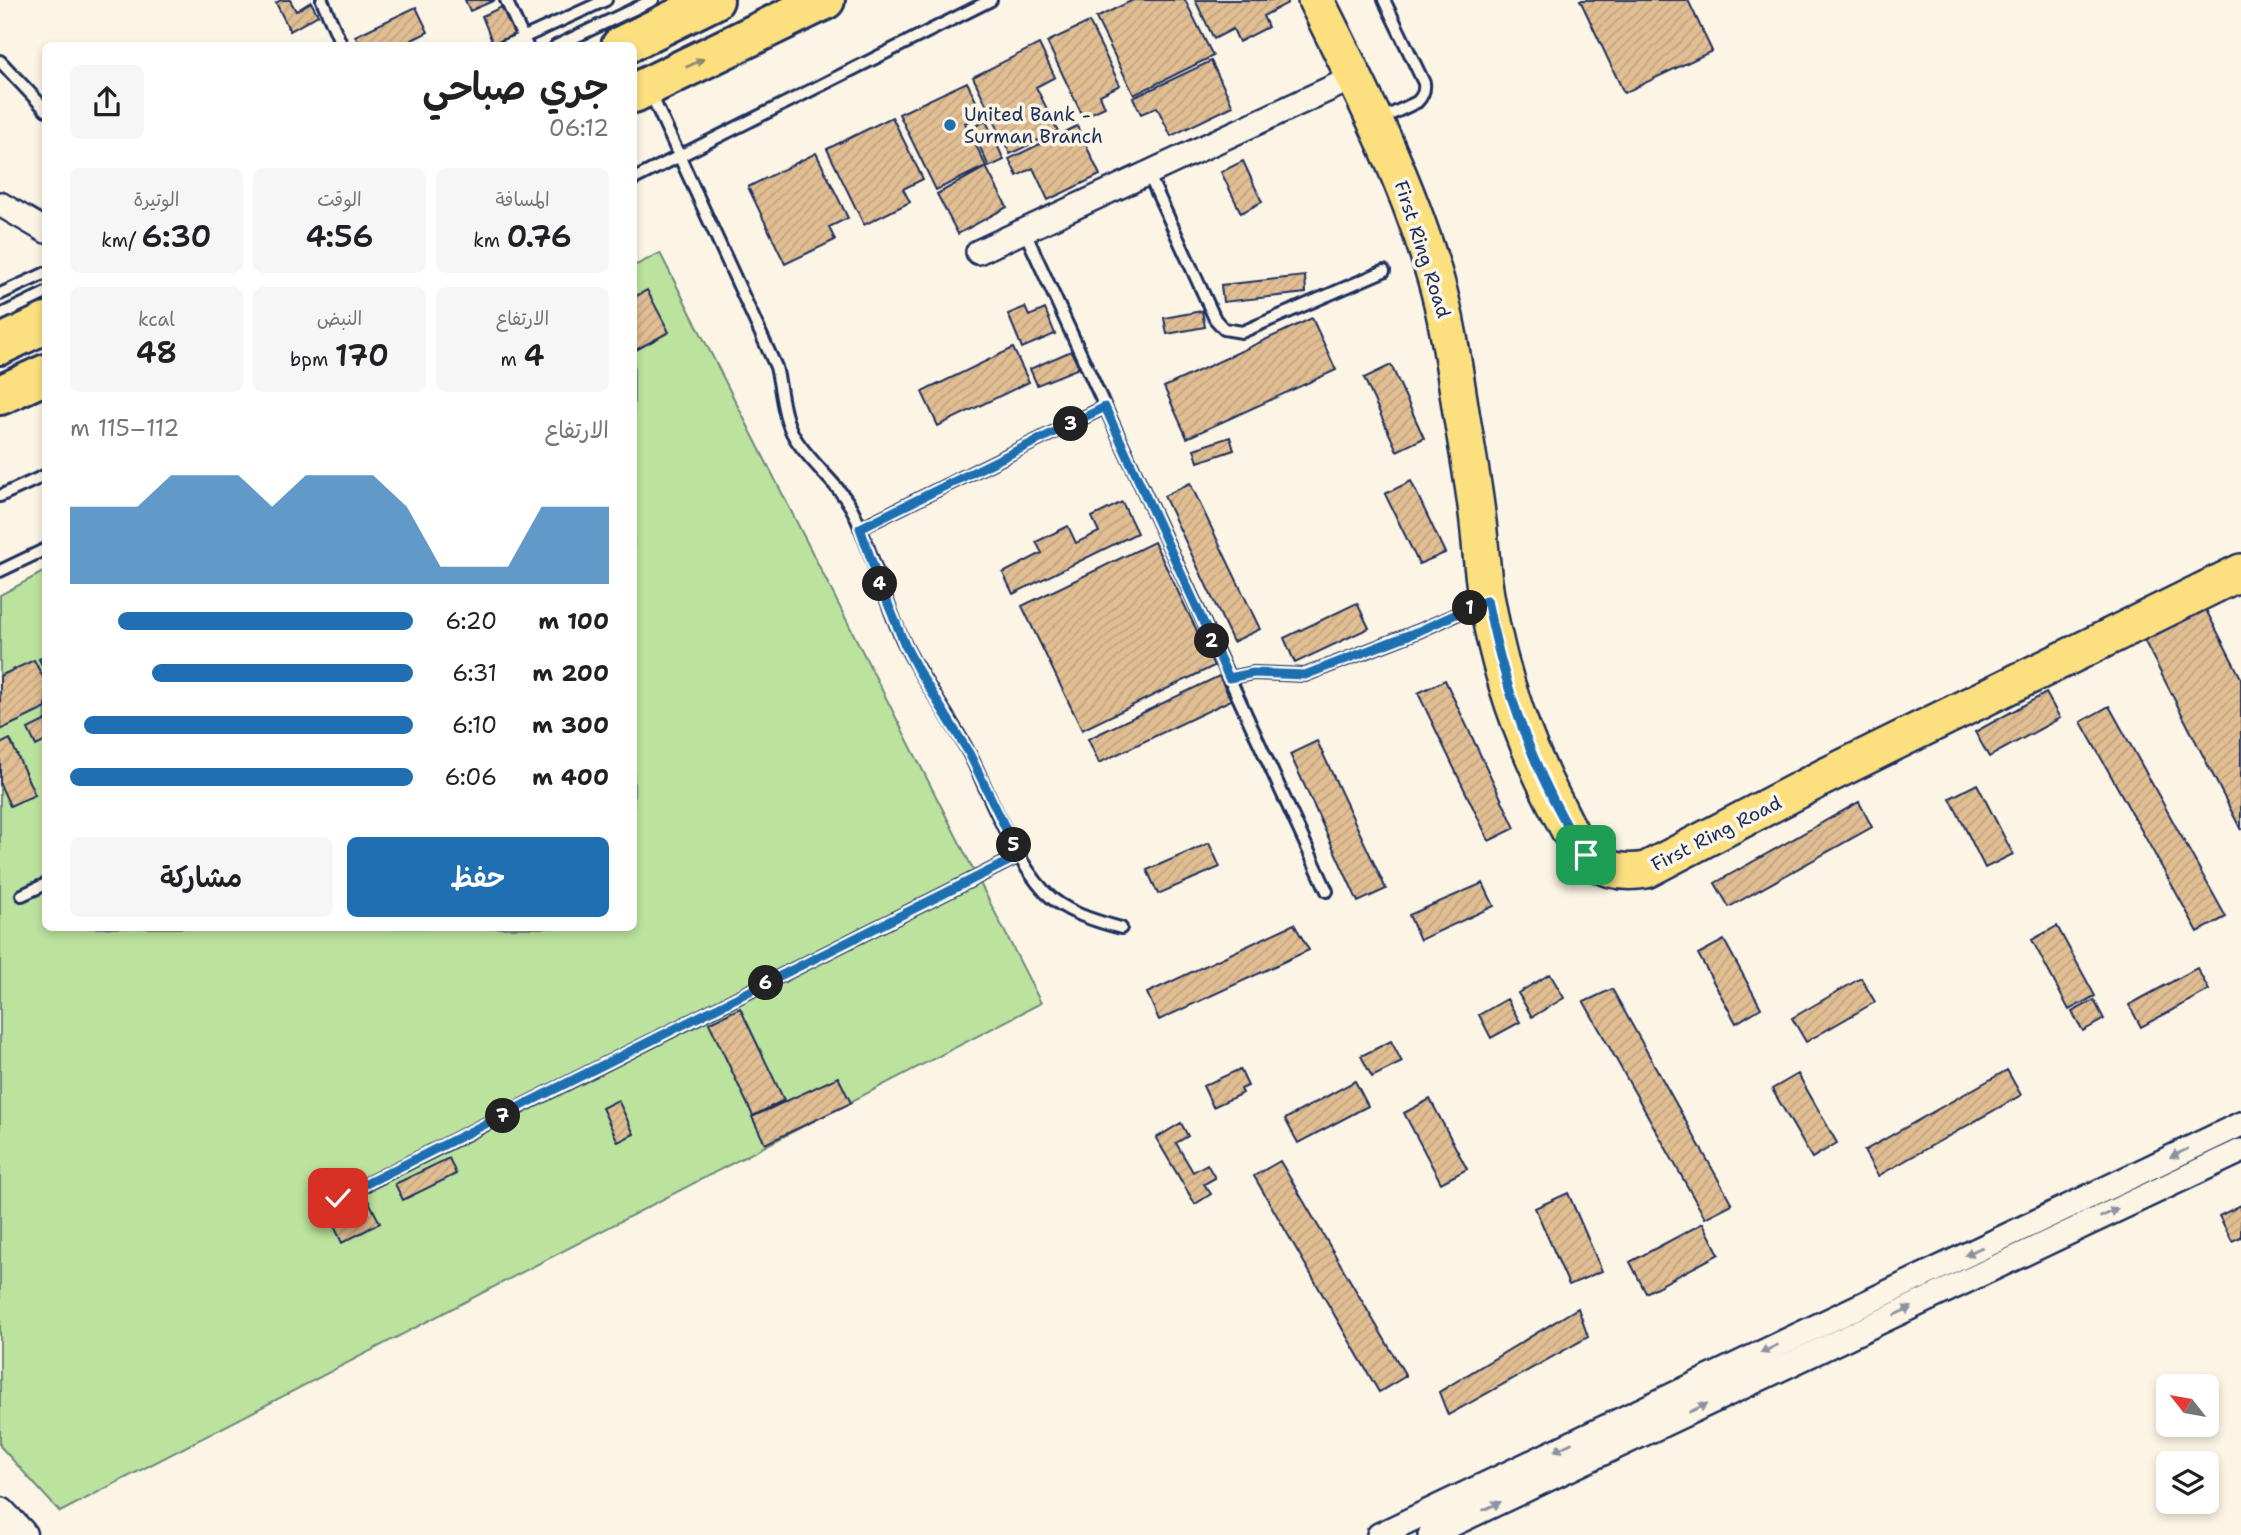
<!DOCTYPE html>
<html lang="ar">
<head>
<meta charset="utf-8">
<style>
	:root { --surface:#fff; --page:#f6f6f6; --text:#202124; --muted:#757577; --accent:#1f6fb2 }
	body { margin:0; font-family:"Shantell Sans","Playpen Sans Arabic",sans-serif; background:var(--page); color:var(--text); direction:rtl; height:100vh; display:flex; flex-direction:column; font-size:26px; white-space:nowrap }
	* { box-sizing:border-box; margin:0 }
	p { font-size:23px; color:var(--muted) }
	.icon { flex:none; width:38px; height:38px; fill:none; stroke:currentColor; stroke-width:2; stroke-linecap:round; stroke-linejoin:round }
	.map { position:relative; flex:1; overflow:hidden; direction:ltr }
	.drawer { position:absolute; left:42px; top:42px; width:595px; height:889px; display:flex; flex-direction:column; background:var(--surface); border-radius:10px; box-shadow:0 4px 10px #0003; direction:rtl }
	.drawer>* { flex:none }
	.needle { width:46px; rotate:301deg }
	.tools { position:absolute; left:2156px; top:1374px; display:grid; gap:14px }
	.tools a { display:grid; place-items:center; width:63px; height:63px; border-radius:10px; background:var(--surface); box-shadow:0 4px 10px #0003; font-size:35px }
	.pin { position:absolute; display:grid; place-items:center; width:60px; height:60px; color:#fff; margin:-30px; border-radius:14px; box-shadow:0 4px 10px #0006 }
	.km { position:absolute; width:35px; height:35px; margin:-18px; border-radius:50%; background:#222; color:#fff; font-size:19px; line-height:35px; text-align:center }
	.round { display:grid; place-items:center; flex:none; width:74px; height:74px; border-radius:10px; background:var(--page) }
	.overview { display:flex; align-items:center; justify-content:space-between; height:119px; padding:0 28px }
	h1 { font-size:38px; font-weight:600; line-height:52px }
	.metrics { display:grid; grid-template-columns:repeat(3,1fr); gap:10px; height:119px; padding:7px 28px }
	.metrics div { display:grid; align-content:center; border-radius:10px; background:var(--page); text-align:center }
	.metrics b { font-size:30px; font-weight:600 }
	.metrics small { font-size:19px; font-weight:400 }
	.metrics p { font-size:19px }
	.chart { height:196px; padding:14px 28px }
	.chart p { display:flex; justify-content:space-between }
	.chart svg { width:100%; height:126px; margin-top:7px; fill:var(--accent); opacity:.7 }
	.action { display:flex; gap:14px; margin-top:auto; padding:14px 28px }
	.action a { flex:1; height:80px; border-radius:10px; background:var(--accent); color:#fff; font-size:28px; font-weight:600; line-height:80px; text-align:center }
	.action a+a { background:var(--page); color:var(--text) }
	ul { padding:0 28px; list-style:none; font-size:23px }
	li { display:grid; grid-template-columns:112px 84px 1fr; align-items:center; height:52px }
	li i { height:18px; border-radius:9px; background:var(--accent) }
	.map>svg:first-child { display:block }
	.garden { fill:#bce39e; stroke:#6c897e; stroke-width:2 }
	.building { fill:url(#building-hatch); stroke:#1b2f5e; stroke-width:2 }
	.lines { fill:none; stroke-linecap:round; stroke-linejoin:round }
	.lane-casing { stroke:#1b2f5e; stroke-width:16 }
	.street-casing { stroke:#1b2f5e; stroke-width:28 }
	.secondary-casing { stroke:#1b2f5e; stroke-width:37 }
	.primary-casing { stroke:#1b2f5e; stroke-width:40 }
	.highway-casing { stroke:#1b2f5e; stroke-width:44 }
	.lane { stroke:#fcf5e5; stroke-width:10 }
	.street { stroke:#fcf5e5; stroke-width:23 }
	.secondary { stroke:#fcf5e5; stroke-width:32 }
	.primary { stroke:#fce080; stroke-width:35 }
	.highway { stroke:#fce080; stroke-width:38 }
	.oneway { fill:#8c886f }
	.oneway2 { fill:#8c92a2 }
	.route-casing { stroke:#fff; stroke-width:14 }
	.route { stroke:#1f6fb2; stroke-width:9 }
	.poi-dot { fill:#1f6fb2; stroke:#fcf5e5; stroke-width:2.5 }
	.labels { text-anchor:middle; stroke-width:7; stroke-linejoin:round; paint-order:stroke }
	.poi-label { font-size:19px; fill:#1b2f5e; stroke:#fcf5e5; text-anchor:start }
	.street-label { font-size:19px; fill:#1b2f5e; stroke:#fcf5e5 }
</style>
</head>
<body>
<div class="map">
<svg width="2241" height="1535" viewBox="0 0 2241 1535">
	<defs>
		<pattern id="building-hatch" width="6" height="6" patternUnits="userSpaceOnUse" patternTransform="scale(1.75)"><rect width="6" height="6" fill="#e2be93"/><path d="M-1 1l2-2M0 6l6-6M5 7l2-2" fill="none" stroke="#c1a481"/></pattern>
	</defs>
	<rect width="100%" height="100%" fill="#fcf5e5"/>
	<filter id="ink" filterUnits="userSpaceOnUse"><feTurbulence type="fractalNoise" baseFrequency=".0143" numOctaves="2"/><feDisplacementMap in="SourceGraphic" scale="14" xChannelSelector="R" yChannelSelector="G"/><feConvolveMatrix kernelMatrix="1 2 1 2 8 2 1 2 1" color-interpolation-filters="sRGB"/></filter>
	<g filter="url(#ink)">
		<!-- garden -->
		<path class="garden" d="M660,253L1041,1003L60,1512L0,1446V595L45,571L46,928H634V266Z"/>
		<!-- building -->
		<path class="building" d="M281,0H290L296,11L311,2L318,15L290,31L276,3Z
			M465,0H495L470,11Z
			M1133,0H1185L1213,56L1134,95L1096,18Z
			M1195,0H1286L1288,3L1263,16L1268,27L1239,42L1233,29L1214,39Z
			M1580,0H1688L1712,51L1624,93Z
			M504,6L516,34L493,44L482,16Z
			M416,7L428,32L400,46H360L355,36Z
			M1089,22L1120,85L1100,95L1105,107L1083,117L1047,42Z
			M1039,44L1055,77L1036,87L1058,131L1010,154L973,77Z
			M1211,61L1233,106L1171,136L1157,107L1141,114L1133,98Z
			M967,82L982,114L965,123L986,166L936,190L899,114Z
			M892,117L923,179L903,189L910,202L864,225L827,149Z
			M986,121L1004,160L989,167L971,128Z
			M1077,126L1100,175L1048,200L1033,168L1017,176L1009,159Z
			M816,153L848,218L829,227L835,240L785,264L748,187Z
			M1243,161L1262,202L1241,213L1221,172Z
			M986,167L1007,207L958,234L937,194Z
			M1305,276L1306,293L1223,302L1221,285Z
			M647,290L669,332L634,351V297Z
			M1025,307L1029,316L1045,309L1055,334L1022,348L1008,314Z
			M1202,311L1205,327L1167,334L1164,318Z
			M1312,318L1336,370L1187,438L1164,387Z
			M1013,348L1029,382L938,426L922,392Z
			M1071,351L1079,368L1037,385L1030,369Z
			M1391,365L1424,438L1397,451L1364,378Z
			M1230,437L1234,450L1198,462L1194,449Z
			M1411,481L1445,553L1419,564L1385,494Z
			M1190,483L1260,629L1233,642L1164,496Z
			M1122,502L1137,533L1013,594L1003,573L1042,553L1036,542L1068,526L1076,543L1099,532L1092,517Z
			M1154,542L1214,666L1082,730L1022,606Z
			M1357,603L1369,628L1295,663L1284,638Z
			M2203,604L2241,678V830L2143,638Z
			M46,656V673L39,659Z
			M34,660L46,683V708L0,730V676Z
			M1219,676L1231,700L1099,763L1088,739Z
			M1445,680L1515,828L1489,841L1418,693Z
			M2046,693L2060,718L1989,757L1975,732Z
			M2109,706L2226,917L2198,932L2081,722Z
			M46,720V741L36,746L28,729Z
			M10,739L35,795L10,806L0,784V744Z
			M1317,741L1386,889L1358,902L1290,754Z
			M1977,784L2013,854L1985,868L1950,798Z
			M1859,802L1872,827L1729,907L1715,883Z
			M1209,843L1220,867L1158,894L1147,870Z
			M1483,883L1494,906L1420,940L1409,915Z
			M1294,924L1309,950L1159,1020L1147,993Z
			M2057,926L2095,996L2069,1010L2032,940Z
			M1724,940L1761,1008L1736,1023L1698,954Z
			M2197,968L2209,990L2141,1027L2129,1005Z
			M1550,974L1564,998L1532,1017L1518,993Z
			M1861,978L1875,1002L1806,1042L1792,1018Z
			M1612,989L1732,1204L1705,1218L1584,1002Z
			M1507,999L1520,1022L1491,1038L1479,1015Z
			M2094,1000L2104,1019L2083,1031L2072,1012Z
			M740,1008L784,1100L753,1116L709,1023Z
			M1391,1041L1402,1062L1372,1077L1361,1056Z
			M1240,1069L1248,1086L1241,1089L1243,1093L1213,1107L1203,1086Z
			M2007,1070L2021,1095L1878,1176L1864,1151Z
			M1798,1074L1837,1143L1812,1158L1772,1089Z
			M838,1077L851,1103L765,1144L752,1117Z
			M1355,1081L1368,1106L1298,1143L1285,1119Z
			M1430,1099L1467,1169L1441,1183L1404,1113Z
			M618,1100L634,1134L618,1142L602,1108Z
			M1181,1123L1188,1136L1176,1143L1193,1172L1207,1164L1215,1178L1204,1184L1211,1194L1195,1204L1156,1138Z
			M449,1158L456,1174L403,1200L395,1184Z
			M1280,1161L1406,1376L1379,1392L1254,1176Z
			M1568,1193L1602,1271L1569,1285L1535,1208Z
			M366,1196L380,1223L342,1243L329,1215Z
			M2241,1205V1237L2232,1241L2219,1216Z
			M1703,1223L1719,1254L1646,1293L1630,1262Z
			M1578,1308L1588,1337L1448,1415L1439,1392Z"/>
		<g class="lines">
			<defs>
				<path id="lane" d="M322,0L342,46
					M506,0L527,46
					M505,46L606,0
					M556,46L653,0
					M0,61L46,110
					M650,92L776,367C782,391 782,417 795,438C811,464 842,487 854,513C874,557 885,604 906,647C925,685 952,719 971,757C992,800 1012,856 1045,892C1064,912 1095,921 1121,928
					M1381,119L1417,102C1423,96 1425,91 1424,83L1384,0
					M1148,173L1215,319L1224,329L1242,332L1384,271
					M634,179L991,0
					M1024,230L1327,891
					M0,294L46,273
					M0,315L46,293
					M0,496L46,475
					M860,528L1105,407
					M0,571L46,549
					M1229,678L1253,673L1305,675L1419,631L1481,603
					M22,895L46,884
					M339,1198L1019,856"/>
				<path id="street" d="M0,204L46,231
					M978,252L1355,77
					M1379,1535L2241,1124
					M1430,1535L2241,1151"/>
				<path id="secondary" d="M0,1514L20,1535"/>
				<path id="primary" d="M1316,0C1361,90 1407,180 1435,277C1448,321 1454,367 1461,412C1467,449 1474,485 1478,522C1481,548 1482,575 1487,601C1499,671 1522,738 1554,801C1565,821 1575,849 1595,862C1611,872 1628,873 1646,870L1824,777L2241,572"/>
				<path id="highway" d="M621,46L714,0
					M634,93L825,0
					M0,345L46,323
					M0,395L46,374"/>
			</defs>
			<!-- lane casing -->
			<use href="#lane" class="lane-casing"/>
			<!-- street casing -->
			<use href="#street" class="street-casing"/>
			<!-- secondary casing -->
			<use href="#secondary" class="secondary-casing"/>
			<!-- primary casing -->
			<use href="#primary" class="primary-casing"/>
			<!-- highway casing -->
			<use href="#highway" class="highway-casing"/>
			<!-- lane -->
			<use href="#lane" class="lane"/>
			<!-- street -->
			<use href="#street" class="street"/>
			<!-- secondary -->
			<use href="#secondary" class="secondary"/>
			<!-- primary -->
			<use href="#primary" class="primary"/>
			<!-- highway -->
			<use href="#highway" class="highway"/>
		</g>
		<!-- one-way arrows -->
		<defs><path id="oneway-solid" d="M-6-.8H1V-3.2L6.5 0L1 3.2V.8H-6Z" transform="scale(1.75)"/></defs>
		<use class="oneway" href="#oneway-solid" transform="translate(695 63) rotate(-26)"/>
		<g class="oneway2">
			<use href="#oneway-solid" transform="translate(2179 1153) rotate(154)"/>
			<use href="#oneway-solid" transform="translate(2109 1213) rotate(-25)"/>
			<use href="#oneway-solid" transform="translate(1974 1251) rotate(154)"/>
			<use href="#oneway-solid" transform="translate(1903 1311) rotate(-25)"/>
			<use href="#oneway-solid" transform="translate(1769 1349) rotate(154)"/>
			<use href="#oneway-solid" transform="translate(1698 1408) rotate(-25)"/>
			<use href="#oneway-solid" transform="translate(1563 1447) rotate(154)"/>
			<use href="#oneway-solid" transform="translate(1492 1506) rotate(-25)"/>
		</g>
	</g>
	<g class="lines" filter="url(#ink)">
		<defs>
			<path id="route" d="M338,1198L1019,856L969,753L918,670L905,645L879,582L860,528L1105,407L1229,678L1253,673L1305,675L1419,631L1487,600C1501,670 1521,736 1553,799C1563,818 1573,839 1586,855"/>
		</defs>
		<!-- route casing -->
		<use href="#route" class="route-casing"/>
		<!-- route -->
		<use href="#route" class="route"/>
	</g>
	<!-- markers -->
	<circle class="poi-dot" cx="950" cy="125" r="7"/>
	<g class="labels">
		<!-- poi labels -->
		<g class="poi-label">
			<text x="964" y="121">United Bank -<tspan x="964" dy="22">Surman Branch</tspan></text>
		</g>
		<!-- street labels -->
		<g class="street-label">
			<text transform="translate(1423 249) rotate(72)" y="7">First Ring Road</text>
			<text transform="translate(1716 833) rotate(-27)" y="7">First Ring Road</text>
		</g>
	</g>
</svg>
<div class="tools">
<a><svg class="needle" viewBox="-14 -14 28 28"><path d="M0-13l5 13h-10z" fill="#e53935"/><path d="M0 13l5-13h-10z" fill="#757577"/></svg></a>
<a><svg class="icon" aria-label="layers" viewBox="0 0 24 24"><path d="M12 4l9 5-9 5-9-5zM3 14l9 5 9-5"/></svg></a>
</div>
<div class="pin" style="left:1586px;top:855px;background:#1e9e55"><svg class="icon" aria-label="arrive" viewBox="0 0 24 24"><path d="M6 21V4h12l-3 4 3 4H6"/></svg></div>
<div class="pin" style="left:338px;top:1198px;background:#d93025"><svg class="icon" aria-label="check" viewBox="0 0 24 24"><path d="M5 12l5 5 9-10"/></svg></div>
<b class="km" style="left:1470px;top:608px">1</b>
<b class="km" style="left:1212px;top:641px">2</b>
<b class="km" style="left:1071px;top:424px">3</b>
<b class="km" style="left:880px;top:584px">4</b>
<b class="km" style="left:1014px;top:845px">5</b>
<b class="km" style="left:766px;top:983px">6</b>
<b class="km" style="left:503px;top:1116px">7</b>
<section class="drawer">
<div class="overview"><div><h1>جري صباحي</h1><p>06:12</p></div><a class="round"><svg class="icon" aria-label="share" viewBox="0 0 24 24"><path d="M12 15V3M7 8l5-5 5 5M5 13v7h14v-7"/></svg></a></div>
<div class="metrics">
<div><p>المسافة</p><b>0.76<small> km</small></b></div>
<div><p>الوقت</p><b>4:56</b></div>
<div><p>الوتيرة</p><b>6:30<small> /km</small></b></div>
</div>
<div class="metrics">
<div><p>الارتفاع</p><b>4<small> m</small></b></div>
<div><p>النبض</p><b>170<small> bpm</small></b></div>
<div><p>kcal</p><b>48</b></div>
</div>
<div class="chart"><p><span>الارتفاع</span>112–115 m</p>
<svg viewBox="0 0 160 44" preserveAspectRatio="none"><path d="M0 44V17L10 17L20 17L30 6L40 6L50 6L60 17L70 6L80 6L90 6L100 17L110 38L120 38L130 38L140 17L150 17L160 17V44z"/></svg>
</div>
<ul>
<li><b>100 m</b>6:20<i style="width:86%"></i></li>
<li><b>200 m</b>6:31<i style="width:76%"></i></li>
<li><b>300 m</b>6:10<i style="width:96%"></i></li>
<li><b>400 m</b>6:06<i style="width:100%"></i></li>
</ul>
<div class="action"><a>حفظ</a><a>مشاركة</a></div>
</section>
</div>
</body>
</html>
